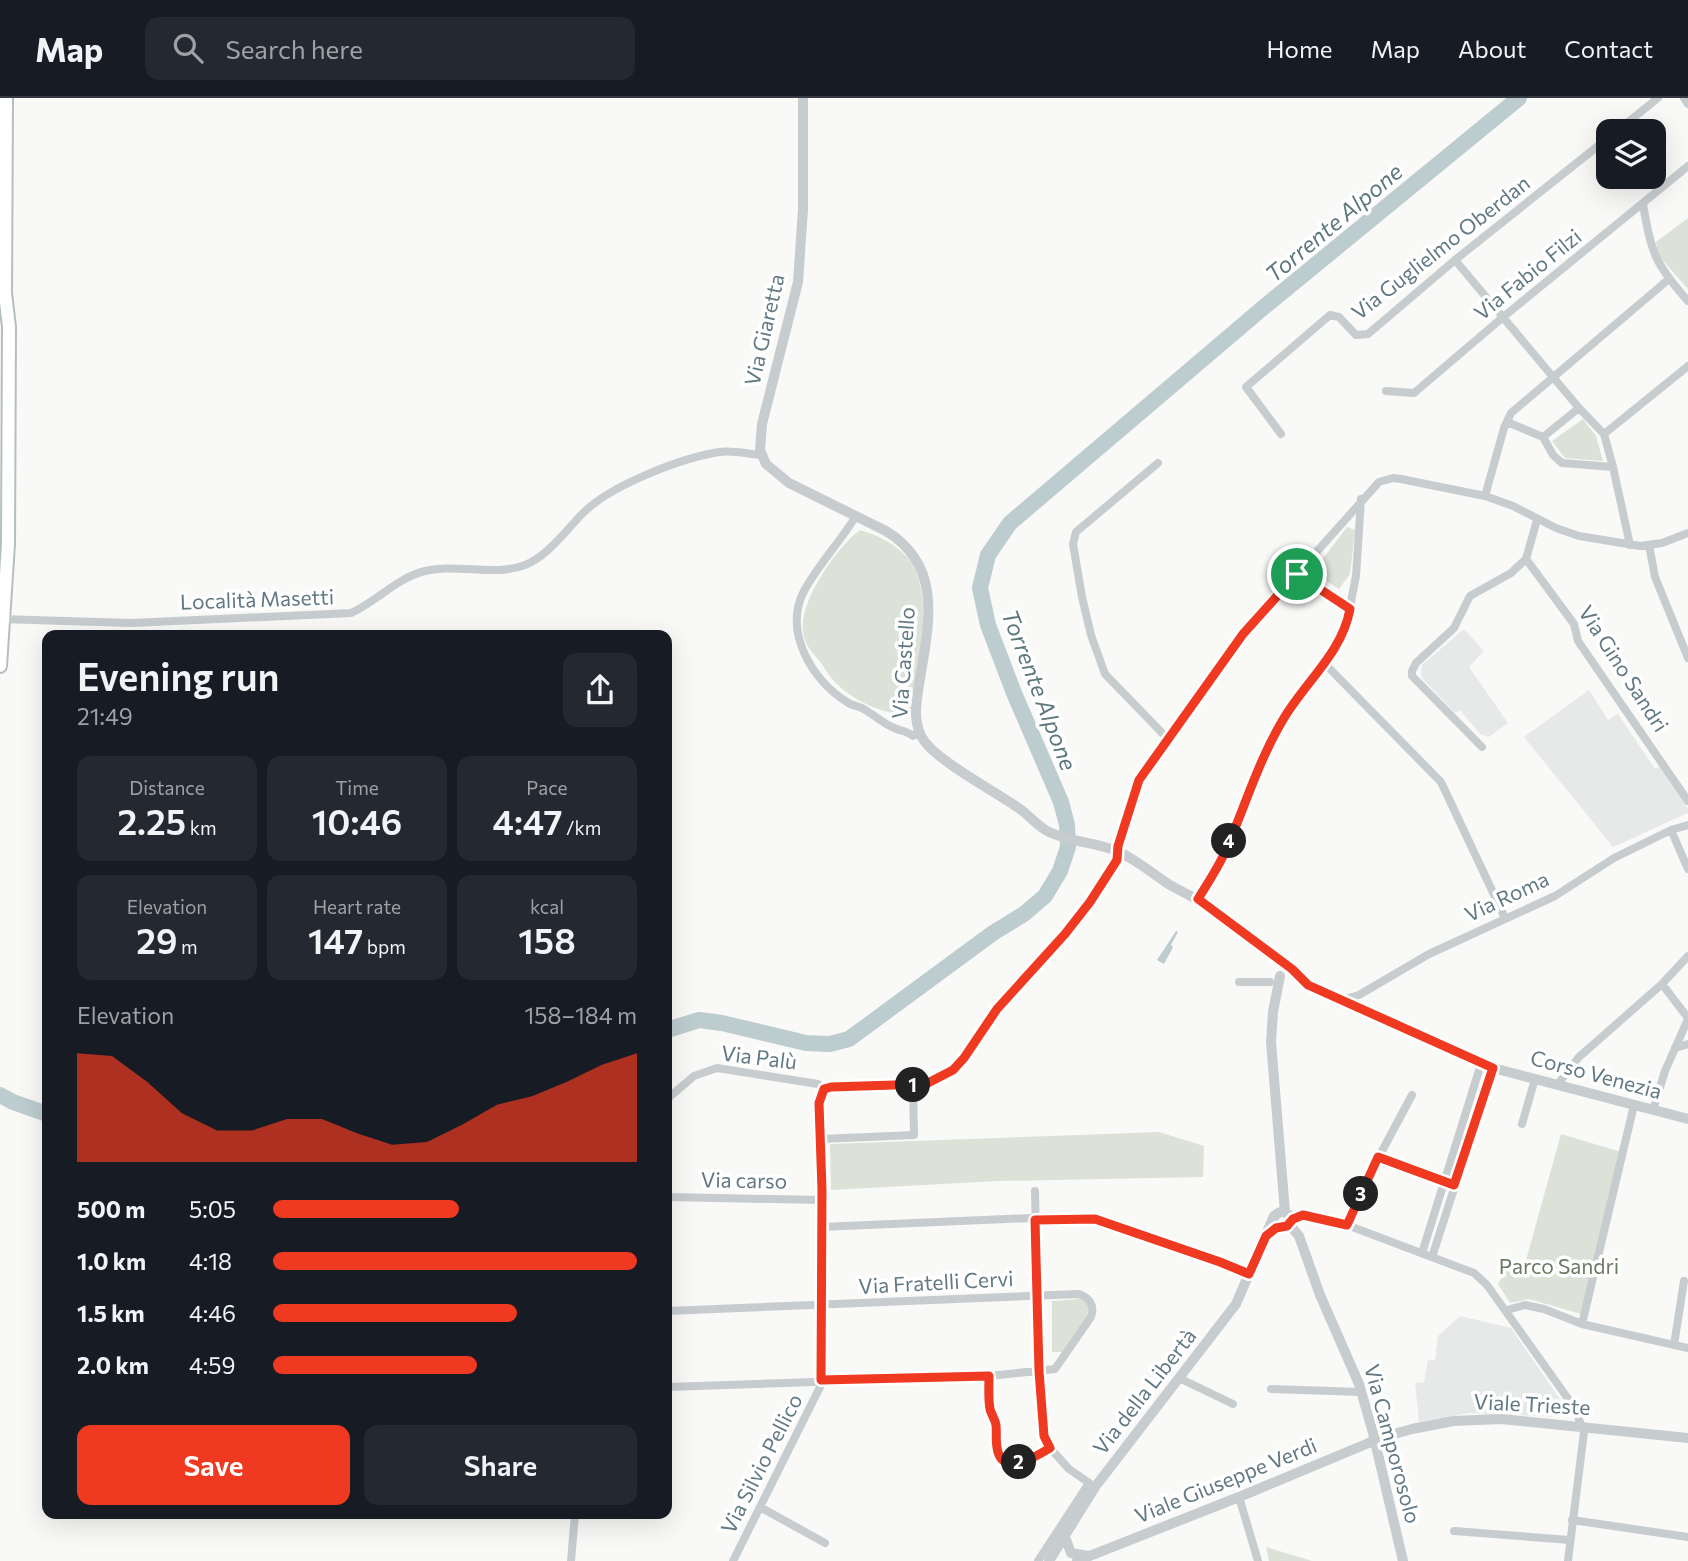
<!DOCTYPE html>
<html lang="en">
<head>
<meta charset="utf-8">
<style>
	:root { --surface:#171b24; --page:#242831; --text:#f1f3f6; --muted:#9ea1a6; --line:#363941; --accent:#ef3921 }
	body { margin:0; font-family:Commissioner,sans-serif; background:var(--page); color:var(--text); height:100vh; display:flex; flex-direction:column; font-size:26px; white-space:nowrap }
	* { box-sizing:border-box; margin:0 }
	p { font-size:23px; color:var(--muted) }
	.icon { flex:none; width:38px; height:38px; fill:none; stroke:currentColor; stroke-width:2; stroke-linecap:round; stroke-linejoin:round }
	.map { position:relative; flex:1; overflow:hidden }
	.sheet { position:absolute; left:42px; top:532px; width:630px; height:889px; display:flex; flex-direction:column; background:var(--surface); border-radius:14px; box-shadow:0 7px 28px #0002 }
	.sheet>* { flex:none }
	.tools { position:absolute; left:1596px; top:21px; display:grid; gap:14px }
	.tools a { display:grid; place-items:center; width:70px; height:70px; border-radius:14px; background:var(--surface); box-shadow:0 7px 28px #0002; font-size:35px }
	.pin { position:absolute; display:grid; place-items:center; width:60px; height:60px; color:#fff; margin:-30px; border:4px solid #fff; border-radius:50%; box-shadow:0 2px 7px #0007 }
	.km { position:absolute; width:35px; height:35px; margin:-18px; border-radius:50%; background:#222; color:#fff; font-size:19px; line-height:35px; text-align:center }
	.round { display:grid; place-items:center; flex:none; width:74px; height:74px; border-radius:14px; background:var(--page) }
	.headline { display:flex; align-items:center; justify-content:space-between; height:119px; padding:0 35px }
	h1 { font-size:38px; font-weight:600; line-height:52px }
	.figures { display:grid; grid-template-columns:repeat(3,1fr); gap:10px; height:119px; padding:7px 35px }
	.figures div { display:grid; align-content:center; border-radius:14px; background:var(--page); text-align:center }
	.figures b { font-size:35px; font-weight:600 }
	.figures small { font-size:19px; font-weight:400 }
	.figures p { font-size:19px }
	.chart { height:196px; padding:14px 35px }
	.chart p { display:flex; justify-content:space-between }
	.chart svg { width:100%; height:126px; margin-top:7px; fill:var(--accent); opacity:.7 }
	.button { display:flex; gap:14px; margin-top:auto; padding:14px 35px }
	.button a { flex:1; height:80px; border-radius:14px; background:var(--accent); color:#fff; font-size:28px; font-weight:600; line-height:80px; text-align:center }
	.button a+a { background:var(--page); color:var(--text) }
	ul { padding:0 35px; list-style:none; font-size:23px }
	li { display:grid; grid-template-columns:112px 84px 1fr; align-items:center; height:52px }
	li i { height:18px; border-radius:9px; background:var(--accent) }
	header { display:flex; align-items:center; gap:42px; box-sizing:border-box; height:98px; padding:0 35px; background:var(--surface); border-bottom:2px solid var(--line) }
	header strong { font-size:33px }
	nav { display:flex; gap:38px; margin-inline-start:auto; font-size:24px }
	.search { width:490px; height:63px; background:var(--page); display:flex; align-items:center; gap:18px; box-sizing:border-box; padding:0 24px; border-radius:14px; color:var(--muted); font-size:26px }
	.map>svg:first-child { display:block }
	.built { fill:#e7e9e8 }
	.green { fill:#dce2d7 }
	.water { fill:#bdcccf }
	.lines { fill:none; stroke-linecap:round; stroke-linejoin:round }
	.river { stroke:#bdcccf; stroke-width:16 }
	.secondary-casing { stroke:#b6bec2; stroke-width:16 }
	.minor { stroke:#c7cccf; stroke-width:8 }
	.tertiary { stroke:#c7cccf; stroke-width:10 }
	.secondary { stroke:#fff; stroke-width:12 }
	.route-casing { stroke:#fff; stroke-width:14 }
	.route { stroke:#ef3921; stroke-width:9 }
	.labels { text-anchor:middle; stroke-width:7; stroke-linejoin:round; paint-order:stroke }
	.street-label { font-size:21px; fill:#627984; stroke:#fff }
	.park-label { font-size:21px; fill:#697a62; stroke:#fff }
	.water-label { font-size:23px; font-style:italic; fill:#5d787d; stroke:#fff }
</style>
</head>
<body>
<header>
<strong>Map</strong>
<div class="search"><svg class="icon" aria-label="search" viewBox="0 0 24 24"><circle cx="10" cy="10" r="6"/><path d="M15 15l6 6"/></svg>Search here</div>
<nav><a>Home</a><a>Map</a><a>About</a><a>Contact</a></nav>
</header>
<div class="map">
<svg width="1688" height="1463" viewBox="0 0 1688 1463">
	<rect width="100%" height="100%" fill="#f9f9f7"/>
	<!-- built -->
	<path class="built" d="M1464,531L1484,553L1469,569L1508,625L1489,639L1480,636L1460,612L1455,615L1421,579L1422,567Z
		M1589,592L1608,622L1618,616L1655,671L1661,667L1688,711V715L1613,749L1524,639Z
		M1460,1218L1511,1230L1564,1307L1558,1319L1468,1315L1419,1324L1415,1285L1424,1284L1428,1262H1435L1438,1238Z"/>
	<!-- green -->
	<path class="green" d="M1688,120V191L1658,157L1656,144Z
		M1583,321L1596,338L1603,363L1565,360L1552,343Z
		M1347,429L1355,432L1350,476L1339,491L1313,474Z
		M860,432C876,437 890,443 903,455C939,487 917,574 912,617C888,618 855,604 838,587C831,581 826,572 821,565C813,555 804,547 803,533C799,503 837,449 860,432Z
		M1159,1034L1204,1048L1203,1079L998,1083L831,1092L830,1046Z
		M1561,1036L1621,1054L1581,1216L1529,1201L1510,1205L1498,1186L1507,1171L1523,1173Z
		M1080,1201L1088,1206C1092,1222 1072,1242 1064,1254H1052V1203Z
		M1266,1449L1312,1463H1269Z"/>
	<!-- water -->
	<path class="water" d="M1176,833L1178,834L1171,847L1173,849L1164,866L1157,862Z"/>
	<g class="lines">
		<!-- river -->
		<path class="river" d="M667,932L699,922L722,925L806,945L830,946L849,941L993,835L1024,816L1045,798L1060,773L1068,749L1067,727L1061,704L1014,595L988,527L980,490L988,457L1010,425L1264,209L1519,0
			M0,997L13,1004L47,1016"/>
		<defs>
			<path id="secondary" d="M5,203L6,0
				M0,568L8,446L9,229L5,195"/>
		</defs>
		<!-- secondary casing -->
		<use href="#secondary" class="secondary-casing"/>
		<!-- minor -->
		<path class="minor" d="M1684,0L1688,6
			M1617,33L1658,0
			M1643,106C1651,155 1655,166 1688,203
			M1455,162L1579,310L1604,336L1613,369L1630,447
			M1386,293L1414,295L1502,220L1688,68
			M1507,324L1543,339L1553,357L1562,365L1613,369
			M1281,336L1246,289L1330,217L1339,219L1356,237L1368,236L1455,162L1608,40
			M1604,336L1688,268
			M1543,339L1579,310
			M1158,365L1076,434L1073,446L1082,499L1091,537L1105,576L1168,641
			M1485,398L1504,330L1511,315L1669,181
			M856,418C840,444 818,467 804,493C783,533 812,583 847,604C851,607 857,608 862,610C873,616 882,625 894,630C901,633 907,633 913,638L919,634
			M1649,447L1655,479L1688,560
			M1526,461L1574,526L1578,543L1688,703
			M1297,476L1350,511
			M0,521L131,525L351,515C377,503 397,480 425,473C458,465 493,479 525,467C548,458 567,431 584,414C612,387 681,360 719,354C733,352 748,356 761,357
			M1324,565L1441,684L1505,820
			M1482,649L1412,578V573L1416,565L1454,530L1470,498L1511,475L1526,461L1537,422
			M1671,732L1688,771
			M1198,801L1224,756L1251,685L1283,621L1308,584L1335,551L1346,529L1356,478L1361,401
			M1239,884H1270
			M1662,886L1688,920
			M1342,902L1359,897L1429,856L1555,798L1614,760L1671,732L1688,727
			M1675,950L1688,946
			M1558,986L1579,959L1662,886L1688,858
			M667,1001L694,978L717,970L818,986L824,991L831,989L926,986L953,972L964,960L997,911L1065,836L1104,784L1117,762L1118,748L1139,682L1168,641L1243,536L1379,384L1393,380L1401,381L1485,398L1513,408L1556,430L1579,438L1640,448L1662,445L1688,435
			M1653,1012L1665,973L1688,921
			M1522,1026L1535,981
			M820,1041L914,1037L913,987
			M1378,1059L1447,1086
			M1035,1093L1039,1273L1044,1338L1050,1350L1069,1371L1095,1389
			M667,1099L821,1102
			M1287,1116L1347,1127L1474,1175L1487,1187L1574,1309L1584,1334L1568,1463
			M1347,1127L1367,1081L1412,997
			M821,1129L1031,1120L1095,1121L1220,1164L1249,1176
			M1422,1155L1481,966
			M1432,1159L1493,970
			M1507,1212L1525,1207L1544,1211L1582,1226L1688,1250
			M667,1213L1079,1196C1090,1200 1095,1208 1091,1219L1055,1271L989,1278L667,1289
			M1582,1226L1634,1007
			M1674,1247L1684,1183
			M989,1278L990,1310L995,1323L997,1352L1001,1361C1017,1371 1035,1360 1050,1350
			M1179,1280L1233,1306
			M1271,1291L1362,1294
			M1239,1399L1258,1463
			M760,1409L825,1445
			M1572,1422L1688,1439
			M1454,1433L1570,1442
			M571,1463L575,1416
			M733,1463L821,1287L822,1092L819,1005L824,991
			M1038,1463L1089,1385"/>
		<!-- tertiary -->
		<path class="tertiary" d="M803,0V111L798,184L762,326L760,352L766,366L789,385L886,433C945,469 928,529 919,587C916,606 912,627 925,644C941,665 996,694 1020,711C1030,718 1038,729 1049,734C1075,746 1105,744 1130,760C1144,768 1156,778 1170,787C1184,795 1198,801 1211,810C1237,829 1261,852 1288,868
			M1293,874L1308,887L1324,895L1493,970L1688,1021
			M1280,878L1273,914L1271,944L1285,1114
			M1274 1122a8 8 0 1 1 16 0a8 8 0 1 1-16 0Z
			M1289,1126L1299,1138L1320,1197L1359,1286L1373,1335L1403,1463
			M1065,1439L1071,1455L1088,1458
			M1049,1463L1095,1389L1236,1206L1274,1118
			M1077,1463L1239,1399L1383,1339L1412,1331L1453,1323L1501,1321L1688,1340"/>
		<!-- secondary -->
		<use href="#secondary" class="secondary"/>
	</g>
	<g class="lines">
		<defs>
			<path id="route" d="M1297,476L1350,511C1342,555 1306,583 1284,620C1258,663 1245,709 1225,754C1218,770 1207,786 1198,801L1292,871L1308,887L1493,970L1454,1087L1378,1059L1347,1127L1303,1117L1293,1121L1287,1128L1276,1130L1266,1138L1249,1176L1220,1164L1095,1121L1035,1122L1039,1273L1044,1338L1050,1350C1037,1358 1004,1378 998,1354C995,1345 997,1336 996,1327C995,1321 991,1316 990,1311C988,1301 989,1288 989,1278L821,1282L822,1092L819,1005L824,991L831,989L926,986L953,972L964,960L997,911L1065,836L1090,804L1117,762L1118,748L1139,682L1243,536Z"/>
		</defs>
		<!-- route casing -->
		<use href="#route" class="route-casing"/>
		<!-- route -->
		<use href="#route" class="route"/>
	</g>
	<g class="labels">
		<!-- street labels -->
		<g class="street-label">
			<text transform="translate(1441 150) rotate(-38)" y="7">Via Guglielmo Oberdan</text>
			<text transform="translate(1528 177) rotate(-39)" y="7">Via Fabio Filzi</text>
			<text transform="translate(765 232) rotate(-77)" y="7">Via Giaretta</text>
			<text transform="translate(257 502) rotate(-2)" y="7">Località Masetti</text>
			<text transform="translate(904 565) rotate(-86)" y="7">Via Castello</text>
			<text transform="translate(1623 571) rotate(57)" y="7">Via Gino Sandri</text>
			<text transform="translate(1507 799) rotate(-25)" y="7">Via Roma</text>
			<text transform="translate(759 960) rotate(7)" y="7">Via Palù</text>
			<text transform="translate(1596 977) rotate(15)" y="7">Corso Venezia</text>
			<text transform="translate(744 1083) rotate(1)" y="7">Via carso</text>
			<text transform="translate(936 1185) rotate(-3)" y="7">Via Fratelli Cervi</text>
			<text transform="translate(1145 1294) rotate(-52)" y="7">Via della Libertà</text>
			<text transform="translate(1532 1307) rotate(3)" y="7">Viale Trieste</text>
			<text transform="translate(1392 1346) rotate(75)" y="7">Via Camporosolo</text>
			<text transform="translate(762 1366) rotate(-63)" y="7">Via Silvio Pellico</text>
			<text transform="translate(1226 1383) rotate(-22)" y="7">Viale Giuseppe Verdi</text>
		</g>
		<!-- park labels -->
		<g class="park-label">
			<text x="1559" y="1176">Parco Sandri</text>
		</g>
		<!-- water labels -->
		<g class="water-label">
			<text transform="translate(1334 125) rotate(-40)" y="8">Torrente Alpone</text>
			<text transform="translate(1039 592) rotate(69)" y="8">Torrente Alpone</text>
		</g>
	</g>
</svg>
<div class="tools">
<a><svg class="icon" aria-label="layers" viewBox="0 0 24 24"><path d="M12 4l9 5-9 5-9-5zM3 14l9 5 9-5"/></svg></a>
</div>
<div class="pin" style="left:1297px;top:476px;background:#1e9e55"><svg class="icon" aria-label="arrive" viewBox="0 0 24 24"><path d="M6 21V4h12l-3 4 3 4H6"/></svg></div>
<b class="km" style="left:913px;top:987px">1</b>
<b class="km" style="left:1019px;top:1364px">2</b>
<b class="km" style="left:1361px;top:1096px">3</b>
<b class="km" style="left:1229px;top:743px">4</b>
<section class="sheet">
<div class="headline"><div><h1>Evening run</h1><p>21:49</p></div><a class="round"><svg class="icon" aria-label="share" viewBox="0 0 24 24"><path d="M12 15V3M7 8l5-5 5 5M5 13v7h14v-7"/></svg></a></div>
<div class="figures">
<div><p>Distance</p><b>2.25<small> km</small></b></div>
<div><p>Time</p><b>10:46</b></div>
<div><p>Pace</p><b>4:47<small> /km</small></b></div>
</div>
<div class="figures">
<div><p>Elevation</p><b>29<small> m</small></b></div>
<div><p>Heart rate</p><b>147<small> bpm</small></b></div>
<div><p>kcal</p><b>158</b></div>
</div>
<div class="chart"><p><span>Elevation</span>158–184 m</p>
<svg viewBox="0 0 160 44" preserveAspectRatio="none"><path d="M0 44V6L10 7L20 16L30 27L40 33L50 33L60 29L70 29L80 34L90 38L100 37L110 31L120 24L130 21L140 16L150 10L160 6V44z"/></svg>
</div>
<ul>
<li><b>500 m</b>5:05<i style="width:51%"></i></li>
<li><b>1.0 km</b>4:18<i style="width:100%"></i></li>
<li><b>1.5 km</b>4:46<i style="width:67%"></i></li>
<li><b>2.0 km</b>4:59<i style="width:56%"></i></li>
</ul>
<div class="button"><a>Save</a><a>Share</a></div>
</section>
</div>
</body>
</html>
